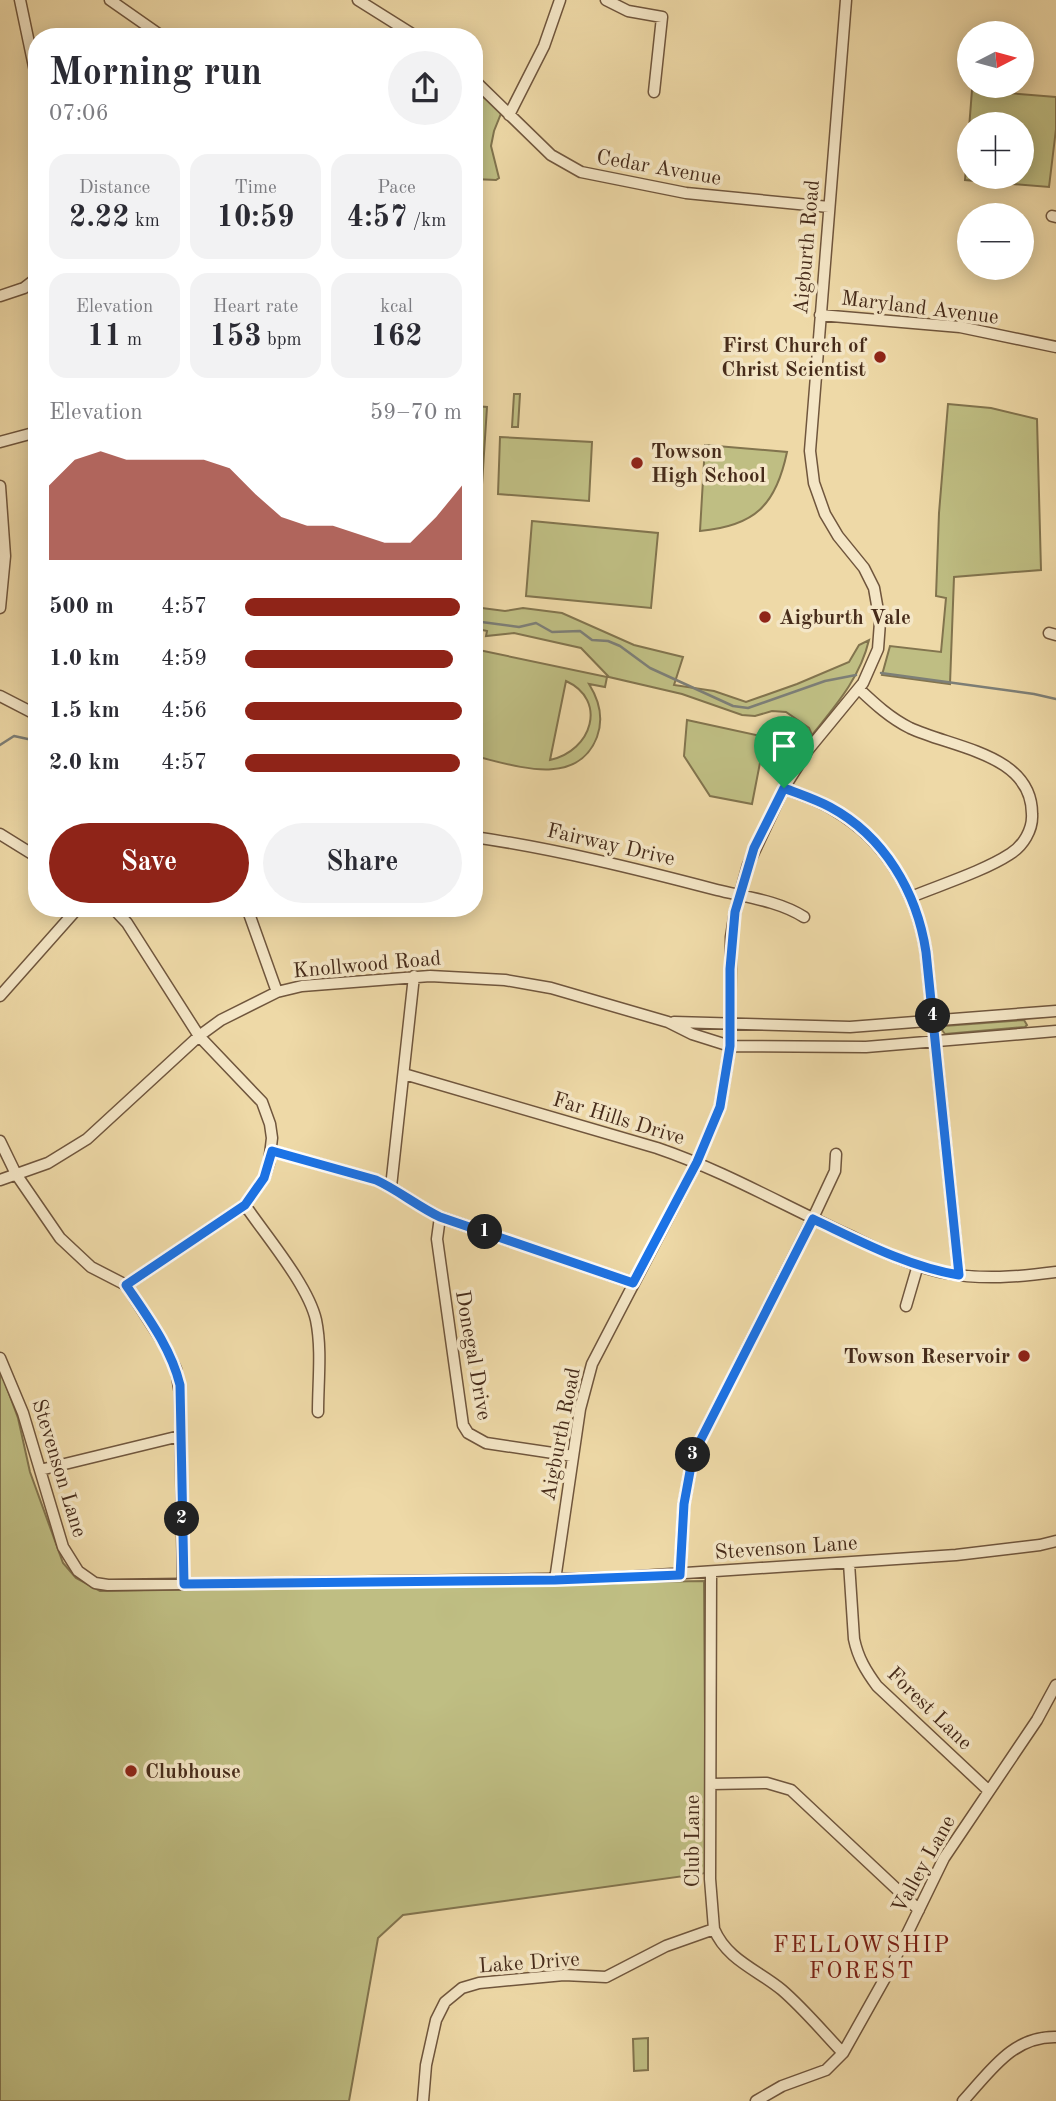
<!DOCTYPE html>
<html lang="en">
<head>
<meta charset="utf-8">
<style>
	:root { --surface:#fff; --page:#f2f2f3; --text:#2b2b33; --muted:#7c7c81; --accent:#8f2418 }
	body { margin:0; font-family:"Old Standard TT",serif; background:var(--page); color:var(--text); height:100vh; display:flex; flex-direction:column; font-size:26px; white-space:nowrap }
	* { box-sizing:border-box; margin:0 }
	p { font-size:23px; color:var(--muted) }
	.icon { flex:none; width:38px; height:38px; fill:none; stroke:currentColor; stroke-width:2; stroke-linecap:round; stroke-linejoin:round }
	.map { position:relative; flex:1; overflow:hidden }
	.panel { position:absolute; left:28px; top:28px; width:455px; height:889px; display:flex; flex-direction:column; background:var(--surface); border-radius:28px; box-shadow:0 4px 18px #0003 }
	.panel>* { flex:none }
	.needle { width:46px; rotate:84deg }
	.buttons { position:absolute; left:957px; top:21px; display:grid; gap:14px }
	.buttons a { display:grid; place-items:center; width:77px; height:77px; border-radius:50%; background:var(--surface); box-shadow:0 4px 18px #0003; font-size:35px }
	.pin { position:absolute; display:grid; place-items:center; width:60px; height:60px; color:#fff; margin:-72px -30px; border-radius:50% 50% 50% 0; rotate:-45deg; box-shadow:0 0 7px #0007 }
	.pin .icon { rotate:45deg }
	.km { position:absolute; width:35px; height:35px; margin:-18px; border-radius:50%; background:#222; color:#fff; font-size:19px; line-height:35px; text-align:center }
	.round { display:grid; place-items:center; flex:none; width:74px; height:74px; border-radius:37px; background:var(--page) }
	.overview { display:flex; align-items:center; justify-content:space-between; height:119px; padding:0 21px }
	h1 { font-size:38px; font-weight:700; line-height:52px }
	.figures { display:grid; grid-template-columns:repeat(3,1fr); gap:10px; height:119px; padding:7px 21px }
	.figures div { display:grid; align-content:center; border-radius:18px; background:var(--page); text-align:center }
	.figures b { font-size:30px; font-weight:700 }
	.figures small { font-size:19px; font-weight:400 }
	.figures p { font-size:19px }
	.chart { height:196px; padding:14px 21px }
	.chart p { display:flex; justify-content:space-between }
	.chart svg { width:100%; height:126px; margin-top:7px; fill:var(--accent); opacity:.7 }
	.primary-button { display:flex; gap:14px; margin-top:auto; padding:14px 21px }
	.primary-button a { flex:1; height:80px; border-radius:42px; background:var(--accent); color:#fff; font-size:28px; font-weight:700; line-height:80px; text-align:center }
	.primary-button a+a { background:var(--page); color:var(--text) }
	ul { padding:0 21px; list-style:none; font-size:23px }
	li { display:grid; grid-template-columns:112px 84px 1fr; align-items:center; height:52px }
	li i { height:18px; border-radius:9px; background:var(--accent) }
	.map>svg:first-child { display:block }
	.green { fill:#bfbe83; stroke:#82744e; stroke-width:2; fill-rule:evenodd }
	.lines { fill:none; stroke-linecap:round; stroke-linejoin:round }
	.stream { stroke:#7d7f77; stroke-width:2.5 }
	.minor-casing { stroke:#70563d; stroke-width:13 }
	.minor { stroke:#f4e6c6; stroke-width:10 }
	.route-casing { stroke:#fff; stroke-width:14 }
	.route { stroke:#1a73e8; stroke-width:9 }
	.poi-dot { fill:#8f2418; stroke:#f4e6c6; stroke-width:2.5 }
	.labels { text-anchor:middle; stroke-width:7; stroke-linejoin:round; paint-order:stroke }
	.street-label { font-size:21px; fill:#462b1a; stroke:#f4e6c6 }
	.poi-label { font-size:21px; font-weight:bold; fill:#462b1a; stroke:#f4e6c6; text-anchor:start }
	.neighbourhood-label { font-size:23px; letter-spacing:2px; fill:#7a1f14; stroke:#f4e6c6 }
</style>
</head>
<body>
<div class="map">
<svg width="1056" height="2101" viewBox="0 0 1056 2101">
	<rect width="100%" height="100%" fill="#eed9a7"/>
	<filter id="stains"><feTurbulence type="fractalNoise" baseFrequency=".00286" numOctaves="4"/><feColorMatrix values="0 0 0 0 .2 0 0 0 0 .09 0 0 0 0 .02 0 0 0 .5 -.17"/></filter>
	<radialGradient id="worn" r=".72"><stop offset=".6" stop-color="#630" stop-opacity="0"/><stop offset="1" stop-color="#630" stop-opacity=".3"/></radialGradient>
	<!-- green -->
	<path class="green" d="M474,90L502,111L494,131L491,146L499,178L496,180L474,179Z
		M972,90L1056,97V129L1049,187L965,180ZM970,124H1022V177H970Z
		M514,394H520L518,427H512Z
		M948,404L991,408L1037,419L1041,570L954,577L950,684L882,675L890,646L941,652L946,598L936,596L939,513Z
		M474,406L487,407L479,531H474Z
		M500,437L592,442L589,501L498,494Z
		M705,445L787,452C776,505 755,526 700,531Z
		M532,521L658,533L651,608L526,596Z
		M474,607L505,611L523,608L562,613L634,645L683,657L674,685L714,691L746,702L797,684L849,662L859,645L869,640C860,678 836,705 812,735L809,728L786,712L772,711L755,716L742,715L682,694L609,677L581,648L514,633L486,636L487,631L478,629L476,635L474,634Z
		M474,649L607,677L605,687L589,684C599,700 604,718 597,737C577,789 514,765 474,756ZM566,681C608,700 592,751 550,760Z
		M687,720L765,737L752,804L710,796L684,756Z
		M1024,1020L1027,1025L1025,1027L945,1034L942,1030L944,1026Z
		M0,1369L18,1418L30,1472L63,1563L76,1578L100,1591L704,1581L706,1873L403,1915L378,1938L349,2101H0Z
		M648,2038V2070L634,2071L633,2039Z"/>
	<g class="lines">
		<!-- stream -->
		<path class="stream" d="M474,621L519,627L536,623L552,632L580,631L592,640L608,641L620,646L650,668L733,706L748,708L825,681L856,675
			M881,673L1034,694L1056,699
			M0,745L14,736L37,741"/>
		<defs>
			<path id="minor" d="M20,0L37,81
				M110,0L163,37
				M358,0L417,37
				M606,0L628,11L662,17L654,92
				M474,80L551,155L581,172L686,193L829,207
				M509,115L544,46L560,0
				M1052,216L1056,217
				M0,296L24,288L37,278
				M820,315L960,327L1056,347
				M0,442L37,432
				M0,486L5,556L0,608
				M1049,633L1056,635
				M859,689C875,704 890,718 910,728C953,748 1032,754 1032,814C1033,830 1023,846 1010,854C984,871 940,885 911,897
				M0,696L37,715
				M784,788C801,795 819,800 834,810C886,840 917,894 926,952L959,1275
				M0,834L37,857
				M474,837C556,849 637,869 717,890C746,897 779,901 804,917
				M113,908L127,923L199,1036L262,1102L270,1124L272,1138L269,1163L264,1178L245,1205L126,1285
				M247,908L277,992
				M0,996L78,908
				M674,1022L850,1027L1056,1011
				M404,1074L657,1148C722,1170 783,1205 846,1234C878,1249 910,1266 945,1273C982,1280 1018,1277 1056,1272
				M0,1141L16,1174L60,1238L91,1267L126,1285L164,1344L176,1369L180,1394L183,1584
				M272,1151L376,1180C398,1190 417,1206 440,1217L633,1283
				M0,1180L48,1163L87,1139L199,1036L221,1020L277,992L302,986L430,976L505,980L551,988L668,1022L692,1034L730,1046L866,1047L1056,1031
				M391,1187L414,976
				M245,1205C266,1236 308,1285 316,1320C322,1349 318,1382 318,1412
				M440,1217L437,1239L463,1425L468,1433L486,1443L573,1456
				M906,1306L918,1265
				M0,1358L23,1413L63,1547L78,1571L95,1583L108,1585L611,1578L956,1555L1040,1545L1056,1541
				M40,1470L180,1436
				M849,1563L854,1639C858,1658 866,1671 877,1686L989,1791
				M711,1572L710,1879L714,1929C727,1960 758,1970 782,1990C804,2009 823,2032 843,2053
				M680,1575L684,1504L693,1455L813,1218L835,1171L836,1154
				M555,1580L580,1409L592,1364L697,1162L720,1107L730,1046L731,937L735,912L748,865L784,788L808,750L863,683L878,649L880,622L874,588L864,568L838,536L825,514L814,483L810,451L846,0
				M711,1784L767,1783L791,1790L919,1910
				M423,2101L426,2065L436,2020L445,2002L462,1988L479,1983L564,1975L606,1977L666,1946L714,1929
				M756,2101L782,2086L826,2070L843,2053L889,1971L944,1858L1037,1720L1056,1685
				M963,2101C990,2072 1012,2036 1056,2037"/>
		</defs>
		<!-- minor casing -->
		<use href="#minor" class="minor-casing"/>
		<!-- minor -->
		<use href="#minor" class="minor"/>
	</g>
	<g class="lines">
		<defs>
			<path id="route" d="M784,788C799,794 815,799 830,807C884,836 917,892 926,952L959,1275C906,1266 860,1241 813,1219L693,1455L684,1504L680,1575L555,1580L184,1584L180,1385C171,1348 147,1316 126,1285L245,1205L264,1178L272,1151L376,1180C398,1190 417,1206 440,1217L633,1283L697,1162L720,1107L730,1046V969L735,912L754,848Z"/>
		</defs>
		<!-- route casing -->
		<use href="#route" class="route-casing"/>
		<!-- route -->
		<use href="#route" class="route"/>
	</g>
	<!-- markers -->
	<g class="poi-dot">
		<circle cx="880" cy="357" r="7"/>
		<circle cx="637" cy="463" r="7"/>
		<circle cx="765" cy="617" r="7"/>
		<circle cx="1024" cy="1356" r="7"/>
		<circle cx="131" cy="1771" r="7"/>
	</g>
	<g class="labels">
		<!-- street labels -->
		<g class="street-label">
			<text transform="translate(659 167) rotate(10)" y="7">Cedar Avenue</text>
			<text transform="translate(806 247) rotate(-85)" y="7">Aigburth Road</text>
			<text transform="translate(920 307) rotate(7)" y="7">Maryland Avenue</text>
			<text transform="translate(611 844) rotate(13)" y="7">Fairway Drive</text>
			<text transform="translate(367 964) rotate(-5)" y="7">Knollwood Road</text>
			<text transform="translate(619 1118) rotate(17)" y="7">Far Hills Drive</text>
			<text transform="translate(474 1355) rotate(80)" y="7">Donegal Drive</text>
			<text transform="translate(560 1434) rotate(-79)" y="7">Aigburth Road</text>
			<text transform="translate(60 1468) rotate(73)" y="7">Stevenson Lane</text>
			<text transform="translate(786 1547) rotate(-4)" y="7">Stevenson Lane</text>
			<text transform="translate(930 1708) rotate(44)" y="7">Forest Lane</text>
			<text transform="translate(692 1841) rotate(-90)" y="7">Club Lane</text>
			<text transform="translate(923 1864) rotate(-61)" y="7">Valley Lane</text>
			<text transform="translate(529 1962) rotate(-4)" y="7">Lake Drive</text>
		</g>
		<!-- poi labels -->
		<g class="poi-label">
			<text x="866" y="352" text-anchor="end">First Church of<tspan x="866" dy="24">Christ Scientist</tspan></text>
			<text x="651" y="458">Towson<tspan x="651" dy="24">High School</tspan></text>
			<text x="779" y="624">Aigburth Vale</text>
			<text x="1010" y="1363" text-anchor="end">Towson Reservoir</text>
			<text x="145" y="1778">Clubhouse</text>
		</g>
		<!-- neighbourhood labels -->
		<g class="neighbourhood-label">
			<text x="862" y="1952">FELLOWSHIP<tspan x="862" dy="26">FOREST</tspan></text>
		</g>
	</g>
	<rect width="100%" height="100%" filter="url(#stains)"/>
	<rect width="100%" height="100%" fill="url(#worn)"/>
</svg>
<div class="buttons">
<a><svg class="needle" viewBox="-14 -14 28 28"><path d="M0-13l5 13h-10z" fill="#e53935"/><path d="M0 13l5-13h-10z" fill="#7c7c81"/></svg></a>
<a>+</a>
<a>−</a>
</div>
<div class="pin" style="left:784px;top:788px;background:#1e9e55"><svg class="icon" aria-label="arrive" viewBox="0 0 24 24"><path d="M6 21V4h12l-3 4 3 4H6"/></svg></div>
<b class="km" style="left:485px;top:1232px">1</b>
<b class="km" style="left:182px;top:1519px">2</b>
<b class="km" style="left:693px;top:1455px">3</b>
<b class="km" style="left:933px;top:1016px">4</b>
<section class="panel">
<div class="overview"><div><h1>Morning run</h1><p>07:06</p></div><a class="round"><svg class="icon" aria-label="share" viewBox="0 0 24 24"><path d="M12 15V3M7 8l5-5 5 5M5 13v7h14v-7"/></svg></a></div>
<div class="figures">
<div><p>Distance</p><b>2.22<small> km</small></b></div>
<div><p>Time</p><b>10:59</b></div>
<div><p>Pace</p><b>4:57<small> /km</small></b></div>
</div>
<div class="figures">
<div><p>Elevation</p><b>11<small> m</small></b></div>
<div><p>Heart rate</p><b>153<small> bpm</small></b></div>
<div><p>kcal</p><b>162</b></div>
</div>
<div class="chart"><p><span>Elevation</span>59–70 m</p>
<svg viewBox="0 0 160 44" preserveAspectRatio="none"><path d="M0 44V18L10 9L20 6L30 9L40 9L50 9L60 9L70 12L80 21L90 29L100 32L110 32L120 35L130 38L140 38L150 29L160 18V44z"/></svg>
</div>
<ul>
<li><b>500 m</b>4:57<i style="width:99%"></i></li>
<li><b>1.0 km</b>4:59<i style="width:96%"></i></li>
<li><b>1.5 km</b>4:56<i style="width:100%"></i></li>
<li><b>2.0 km</b>4:57<i style="width:99%"></i></li>
</ul>
<div class="primary-button"><a>Save</a><a>Share</a></div>
</section>
</div>
</body>
</html>
